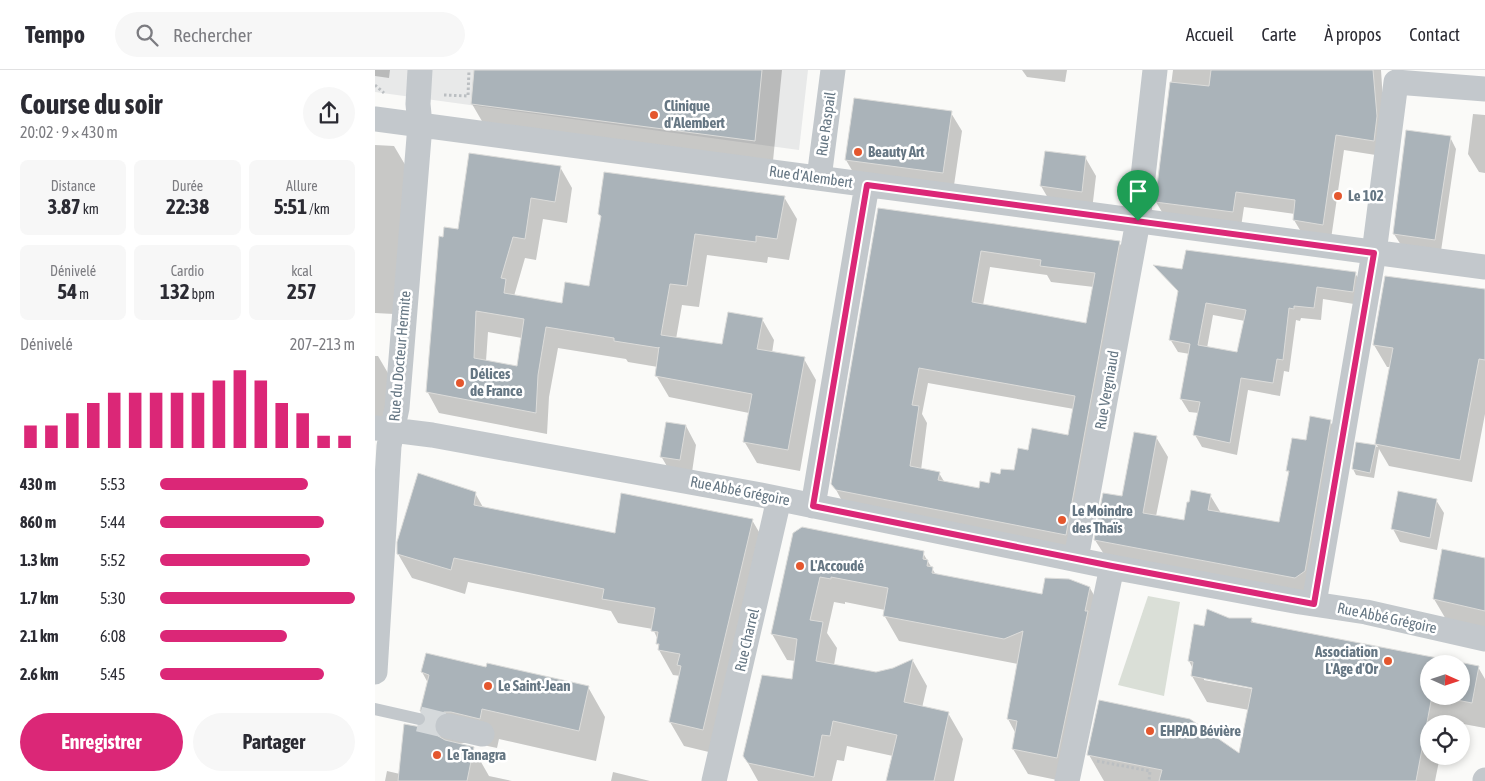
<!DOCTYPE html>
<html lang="fr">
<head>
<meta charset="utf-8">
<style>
	:root { --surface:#fff; --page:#f7f7f7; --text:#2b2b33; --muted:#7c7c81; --line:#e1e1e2; --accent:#db2777 }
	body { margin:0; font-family:"Asap Condensed",sans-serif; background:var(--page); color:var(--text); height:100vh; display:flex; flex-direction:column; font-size:19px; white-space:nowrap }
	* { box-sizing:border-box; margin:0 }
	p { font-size:16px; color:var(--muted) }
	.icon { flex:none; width:28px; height:28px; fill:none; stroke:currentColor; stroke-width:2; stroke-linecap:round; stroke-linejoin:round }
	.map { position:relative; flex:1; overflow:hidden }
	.sheet { display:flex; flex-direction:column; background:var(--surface); width:375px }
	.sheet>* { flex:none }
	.needle { width:32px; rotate:93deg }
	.fabs { position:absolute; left:1045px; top:585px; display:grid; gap:10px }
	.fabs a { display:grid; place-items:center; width:50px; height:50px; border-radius:50%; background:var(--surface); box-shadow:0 2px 8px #0003; font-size:25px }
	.pin { position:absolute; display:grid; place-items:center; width:42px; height:42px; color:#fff; margin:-51px -21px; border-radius:50% 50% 50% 0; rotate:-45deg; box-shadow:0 0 5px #0007 }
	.pin .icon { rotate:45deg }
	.round { display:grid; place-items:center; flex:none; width:52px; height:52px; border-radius:26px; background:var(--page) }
	.overview { display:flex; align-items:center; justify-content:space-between; height:85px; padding:0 20px }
	h1 { font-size:28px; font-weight:700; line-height:38px }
	.figures { display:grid; grid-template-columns:repeat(3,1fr); gap:8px; height:85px; padding:5px 20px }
	.figures div { display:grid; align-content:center; border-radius:8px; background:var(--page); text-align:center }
	.figures b { font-size:21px; font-weight:700 }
	.figures small { font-size:14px; font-weight:400 }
	.figures p { font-size:14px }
	.chart { height:140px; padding:10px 20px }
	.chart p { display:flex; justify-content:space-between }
	.chart svg { width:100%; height:90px; margin-top:5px; stroke:var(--accent); stroke-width:6 }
	.cta { display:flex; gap:10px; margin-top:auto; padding:10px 20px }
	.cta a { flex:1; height:58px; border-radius:30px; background:var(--accent); color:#fff; font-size:20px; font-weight:700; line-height:58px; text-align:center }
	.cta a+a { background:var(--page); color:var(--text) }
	ul { padding:0 20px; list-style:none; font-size:16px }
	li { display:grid; grid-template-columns:80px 60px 1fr; align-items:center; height:38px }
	li i { height:12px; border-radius:6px; background:var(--accent) }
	header { display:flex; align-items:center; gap:30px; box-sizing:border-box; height:70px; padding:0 25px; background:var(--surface); border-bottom:1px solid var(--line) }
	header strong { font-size:24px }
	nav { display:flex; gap:28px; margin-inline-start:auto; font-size:18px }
	.search { width:350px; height:45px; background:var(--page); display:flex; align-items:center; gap:12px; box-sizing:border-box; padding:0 18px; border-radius:28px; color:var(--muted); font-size:19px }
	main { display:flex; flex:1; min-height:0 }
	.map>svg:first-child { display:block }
	.built { fill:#e8e9e9 }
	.green { fill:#dadfd7 }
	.shadow { fill:#0003; fill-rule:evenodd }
	.building { fill:#aab3b9; stroke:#dcdcda; fill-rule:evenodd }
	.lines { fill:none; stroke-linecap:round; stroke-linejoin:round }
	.street-tunnel { stroke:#d5d9db; stroke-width:25; stroke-dasharray:25 12; stroke-linecap:butt }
	.path { stroke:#bbbfc2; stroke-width:3; stroke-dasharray:2.5 2.5; stroke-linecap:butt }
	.lane { stroke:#c3c8cc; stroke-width:12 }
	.street { stroke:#c3c8cc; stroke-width:25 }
	.route-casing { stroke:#fff; stroke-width:10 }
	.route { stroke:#db2777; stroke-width:6 }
	.poi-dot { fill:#e4572e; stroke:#fff; stroke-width:2 }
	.labels { text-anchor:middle; stroke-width:5; stroke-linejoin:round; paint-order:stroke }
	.poi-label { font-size:15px; font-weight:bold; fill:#657683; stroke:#fff; text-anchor:start }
	.street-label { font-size:15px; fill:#657683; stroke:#fff }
</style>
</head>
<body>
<header>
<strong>Tempo</strong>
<div class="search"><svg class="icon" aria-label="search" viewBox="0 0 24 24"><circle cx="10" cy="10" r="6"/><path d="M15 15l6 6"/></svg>Rechercher</div>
<nav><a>Accueil</a><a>Carte</a><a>À propos</a><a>Contact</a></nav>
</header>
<main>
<section class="sheet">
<div class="overview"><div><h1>Course du soir</h1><p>20:02 · 9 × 430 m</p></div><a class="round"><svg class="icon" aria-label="share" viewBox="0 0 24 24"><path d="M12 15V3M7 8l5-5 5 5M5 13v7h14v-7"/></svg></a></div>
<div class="figures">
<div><p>Distance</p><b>3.87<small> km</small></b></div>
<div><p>Durée</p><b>22:38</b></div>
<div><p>Allure</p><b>5:51<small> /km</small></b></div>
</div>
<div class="figures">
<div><p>Dénivelé</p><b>54<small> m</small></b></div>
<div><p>Cardio</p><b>132<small> bpm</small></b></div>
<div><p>kcal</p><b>257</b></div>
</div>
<div class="chart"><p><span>Dénivelé</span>207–213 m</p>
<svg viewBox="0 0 160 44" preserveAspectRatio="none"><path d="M5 44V33M15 44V33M25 44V27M35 44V22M45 44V17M55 44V17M65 44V17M75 44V17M85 44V17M95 44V11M105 44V6M115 44V11M125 44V22M135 44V27M145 44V38M155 44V38"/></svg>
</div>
<ul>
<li><b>430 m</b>5:53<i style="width:76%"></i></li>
<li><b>860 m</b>5:44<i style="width:84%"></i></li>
<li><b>1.3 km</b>5:52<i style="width:77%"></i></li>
<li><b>1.7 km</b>5:30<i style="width:100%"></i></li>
<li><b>2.1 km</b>6:08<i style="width:65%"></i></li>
<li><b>2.6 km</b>5:45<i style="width:84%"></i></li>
</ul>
<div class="cta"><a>Enregistrer</a><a>Partager</a></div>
</section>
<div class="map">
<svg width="1110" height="711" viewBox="0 0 1110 711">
	<rect width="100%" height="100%" fill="#fafaf8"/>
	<!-- built -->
	<path class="built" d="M0,0H433L424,80L0,22Z"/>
	<!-- green -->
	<path class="green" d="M773,526L805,532L789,626L743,615Z"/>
	<!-- shadow -->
	<path class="shadow" d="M0,0H15L14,8L0,6Z
		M100,0H407L397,101L115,65L97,34Z
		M647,0H692L690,12L652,7Z
		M798,0H1006L1010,62L1007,86L969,80L956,169L928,165L919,150L920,144L869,137L866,157L790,147L781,132Z
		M576,43L587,61L578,122L482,109L471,90Z
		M1098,44L1110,45V103L1104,102L1093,84Z
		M1075,67L1081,79L1066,181L1026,175L1019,164Z
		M0,75L19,76L32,98L19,244L0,243Z
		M710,87L721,106L717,140L677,135L666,116Z
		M185,97L197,118L192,153L168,149L161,190L150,188L139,226L188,234L215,217L227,148L225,144L409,127L422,149L414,190L393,187L392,193L332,185L324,237L307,235L301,269L348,275L387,249L399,270L397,283L429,289L441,310L425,401L382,393L369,371L374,343L294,327L281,305L283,297L253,292L251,289L183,278L174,327L172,364L64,343L52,321L69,168ZM113,262L147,268L143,297L111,291Z
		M504,140L744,172L753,188L700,480L467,431L458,414ZM615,197L672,205L676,212L719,217L712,254L608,235ZM553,313L699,339L694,366L654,382L640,402L626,405L615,415L605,419L570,413L564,403L546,400L552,353L547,344Z
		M812,181L980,203L988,216L985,235L948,229L946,250L926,248L925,251L921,250L914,302L909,301L905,326L873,320L862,385L827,377L820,365L824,343L814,342L806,329L815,284L803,282L795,269ZM838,245L870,251L863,284L832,278Z
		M1110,221V344L1097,412L1014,396L1004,379L999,408L981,405L978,399L982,373L1003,377L1001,374L1016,297H1012L999,275Z
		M0,286H3L17,310L13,349L0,353Z
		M955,351L966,371L931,527L732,489L720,470L748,428L781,367L793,387L781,446L810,452L835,425L846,443L906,453L915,405L912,400L932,372Z
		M311,356L321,375L316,409L297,405L286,386Z
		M100,423L109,439L241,464L377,450L391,474L342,684L309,676L295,652L306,606L298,605L284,580L283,570L278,559L243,553L236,541L93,512L90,524L37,508L23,484Z
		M1061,430L1069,443L1062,480L1025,472L1018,459Z
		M419,464L548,483L561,505L668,526L715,518L729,543L687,711L653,704L638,679L641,664L633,649L643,594L524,571L509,545L510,540L470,532V534L459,532L452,563L462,578L459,595L501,603L518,599L538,591L552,616L547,638L573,643L588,669L579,711H513L518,686L472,676L469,691L462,690L457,711H383L369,686L418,610L421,591L412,590L397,564Z
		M1110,489V559L1072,551L1059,529Z
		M854,549H876L879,554L1103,597L1110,609V658L1072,651V654H1054V686H1065L1060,711H729L714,685L865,686L874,640L832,632L817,606L818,599L814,591L830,557ZM1054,594H1086V626H1054ZM829,607L883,618V620L829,610Z
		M112,598L213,617L230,647L221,691L124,669L122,678L94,672L83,674L98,678L114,706L137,711H10L12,701L25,704L46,658L53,651L47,641L53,613L47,602Z
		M238,702L275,711H236Z"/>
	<!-- building -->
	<path class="building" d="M99,0H387L380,71L96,34Z
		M836,0H998L1002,46L999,71L961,65L948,155L918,150L920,130L861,122L858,142L780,132L795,12L834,16Z
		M479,28L577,41L568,103L470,90Z
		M1031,60L1076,66L1060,170L1018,164Z
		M670,81L711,86L707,122L665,116Z
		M94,83L186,96L180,132L156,128L150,169L138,167L126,208L131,209L129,223L187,233L190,212L214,216L226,146L223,144L229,102L410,126L402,169L381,166V172L320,164L312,216L295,214L286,265L347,274L353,242L388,248L382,279L430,287L413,380L368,372L377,324L280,306L284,277V278L239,271V268L171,257L163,305L161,343L51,322L64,166L68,167L69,157L83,159ZM101,241L149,249L142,296L99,288Z
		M503,138L745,171L691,465L461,420L456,414ZM606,181L666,190L665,196L720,203L711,253L597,232ZM544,298L700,326L693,365L657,358L653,380L643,378L639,400L626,399L625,404L616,402L614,413L605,411L604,418L563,410L565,402L535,396L544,336L537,335Z
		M811,180L981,202L978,222L942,217L939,238L919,236V239L914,238L908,290L902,289L898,313L866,308L855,373L818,365L825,332L805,329L815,274L794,270L803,221L778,195L807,199ZM831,233L871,240L862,282L823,275Z
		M1010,206L1110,219V290L1104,289L1085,390L1000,374L1018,278L998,275Z
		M935,346L956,350L930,501L920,508L719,470L728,423L747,426L759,362L782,366L768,443L809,450L812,432H814L816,420L836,424L833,440L904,452L914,401H911L917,368L931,370Z
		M291,352L311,355L305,390L285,387Z
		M981,372L1001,375L995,403L977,399Z
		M43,403L101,422L99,435L240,463L246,423L378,449L328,660L294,652L306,596L302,595L305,584L283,580L284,574H281L283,562L276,561L280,538L227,529L229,519L79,488L76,500L22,484V472Z
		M1023,421L1062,429L1055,468L1016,459Z
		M427,457L549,481L548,489L553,490L552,496L558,497L557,503L667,524L670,508L694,509L715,517L710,541H713L682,688L637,679L642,651L632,649L648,561L629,569L508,546L513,518L456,507V509L445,507L435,550L448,552L441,591L501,602L518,598L538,589L529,632L574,642L559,711H511L522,665L458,651L455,666L447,665L439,707L373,693L368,686L387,605L417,609L422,569L396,564L418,463Z
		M1067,479L1110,488V541L1058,529Z
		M832,539L854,548H877L876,552L1104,596L1097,633L1061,626H1086V594H1054V626H1057L1041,711H784L787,700L712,685L724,630L815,649L864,683L877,618L816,606L818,592L813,591L819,554L829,556Z
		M51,583L111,597L112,593L214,616L204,661L107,639L105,649L76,642H69L63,646L59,652V660L63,666L70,670L99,677L92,711H23L29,654L46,657L50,654L52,650L50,643L45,641L54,605L46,602Z"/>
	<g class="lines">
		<!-- street-tunnel -->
		<path class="street-tunnel" d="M44,649L73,656"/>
		<!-- path -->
		<path class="path" d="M0,15L9,23
			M69,25L93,26L94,0
			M722,691L775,701L774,711"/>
		<!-- lane -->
		<path class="lane" d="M0,639L44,649"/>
		<!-- street -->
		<path class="street" d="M0,49L1110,197
			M444,108L458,0
			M0,358L57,365L386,425L737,497L925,532L991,542L1110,569
			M438,436L492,115
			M701,489L763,151L780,0
			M939,533L999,183L1021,12L1110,19
			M0,602L14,376L22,338L45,55L43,34L45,0
			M73,656L107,664
			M339,711L404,429
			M692,711L737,497
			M1110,711V710"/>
	</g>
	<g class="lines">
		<defs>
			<path id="route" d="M492,115L999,183L939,534L737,496L438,436Z"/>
		</defs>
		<!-- route casing -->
		<use href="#route" class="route-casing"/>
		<!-- route -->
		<use href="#route" class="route"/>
	</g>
	<!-- markers -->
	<g class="poi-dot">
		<circle cx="279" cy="45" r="5"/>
		<circle cx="483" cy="82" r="5"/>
		<circle cx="963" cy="126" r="5"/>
		<circle cx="85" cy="313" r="5"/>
		<circle cx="687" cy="450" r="5"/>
		<circle cx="425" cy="496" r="5"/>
		<circle cx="1013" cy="591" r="5"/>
		<circle cx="113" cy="616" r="5"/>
		<circle cx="775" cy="661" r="5"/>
		<circle cx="62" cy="685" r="5"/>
	</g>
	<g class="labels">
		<!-- poi labels -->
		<g class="poi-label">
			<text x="289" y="41">Clinique<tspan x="289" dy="17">d'Alembert</tspan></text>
			<text x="493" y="87">Beauty Art</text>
			<text x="973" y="131">Le 102</text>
			<text x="95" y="309">Délices<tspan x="95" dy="17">de France</tspan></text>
			<text x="697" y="446">Le Moindre<tspan x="697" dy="17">des Thaïs</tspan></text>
			<text x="435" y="501">L'Accoudé</text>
			<text x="1003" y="587" text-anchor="end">Association<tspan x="1003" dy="17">L'Age d'Or</tspan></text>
			<text x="123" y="621">Le Saint-Jean</text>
			<text x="785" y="666">EHPAD Bévière</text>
			<text x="72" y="690">Le Tanagra</text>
		</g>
		<!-- street labels -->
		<g class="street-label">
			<text transform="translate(451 54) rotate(-82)" y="5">Rue Raspail</text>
			<text transform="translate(436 107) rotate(8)" y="5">Rue d'Alembert</text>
			<text transform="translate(25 286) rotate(-85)" y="5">Rue du Docteur Hermite</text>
			<text transform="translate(732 320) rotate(-80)" y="5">Rue Vergniaud</text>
			<text transform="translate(365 421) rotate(11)" y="5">Rue Abbé Grégoire</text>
			<text transform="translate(1012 548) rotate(12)" y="5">Rue Abbé Grégoire</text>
			<text transform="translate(372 570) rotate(-77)" y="5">Rue Charrel</text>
		</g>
	</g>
</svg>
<div class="fabs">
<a><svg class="needle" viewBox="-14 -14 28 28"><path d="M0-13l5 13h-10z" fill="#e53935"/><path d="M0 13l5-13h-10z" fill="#7c7c81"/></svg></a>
<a><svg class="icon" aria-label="locate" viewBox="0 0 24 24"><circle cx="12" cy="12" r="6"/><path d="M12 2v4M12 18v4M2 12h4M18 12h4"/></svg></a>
</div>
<div class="pin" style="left:763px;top:151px;background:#1e9e55"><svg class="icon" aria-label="arrive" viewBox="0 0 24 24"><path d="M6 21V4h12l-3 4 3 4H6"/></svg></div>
</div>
</main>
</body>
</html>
